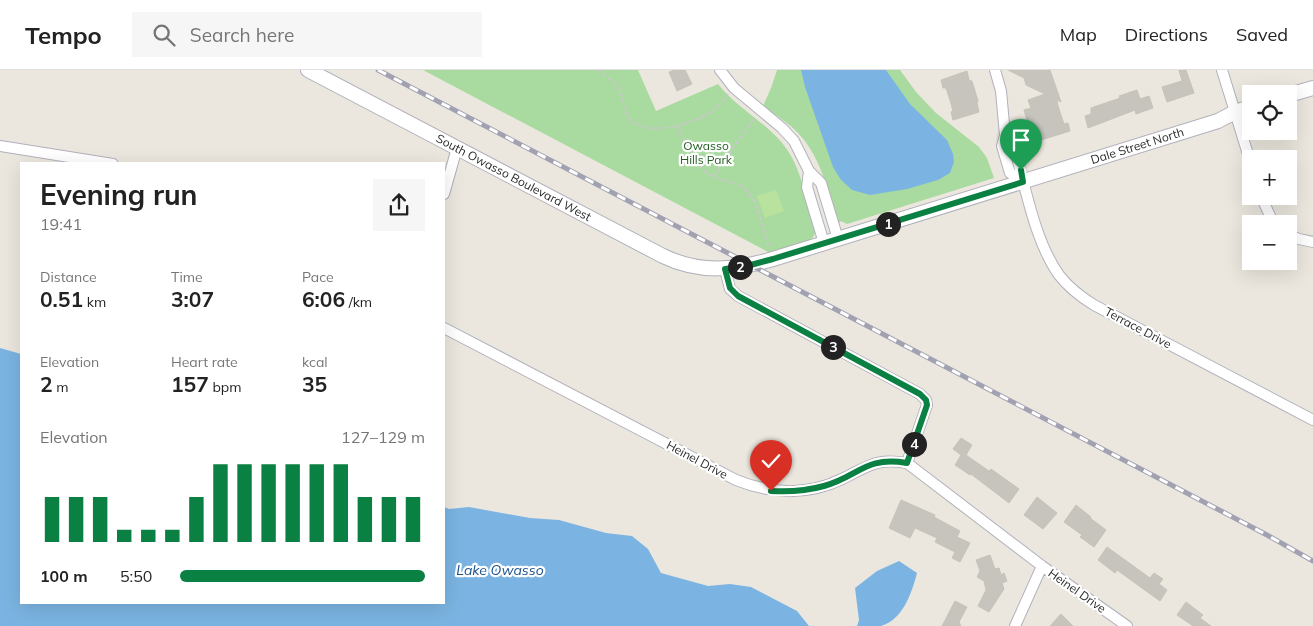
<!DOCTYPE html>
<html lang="en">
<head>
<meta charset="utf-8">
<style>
	:root { --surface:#fff; --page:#f6f6f6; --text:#222; --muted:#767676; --line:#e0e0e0; --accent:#0b8043 }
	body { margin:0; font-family:Mulish,sans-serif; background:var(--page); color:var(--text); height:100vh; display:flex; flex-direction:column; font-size:19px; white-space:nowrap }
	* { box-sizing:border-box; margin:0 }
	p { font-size:16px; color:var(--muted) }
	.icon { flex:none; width:28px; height:28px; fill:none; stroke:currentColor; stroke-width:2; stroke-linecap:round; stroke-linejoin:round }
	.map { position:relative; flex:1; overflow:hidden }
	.sheet { position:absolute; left:20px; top:92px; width:425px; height:442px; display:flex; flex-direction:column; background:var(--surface); border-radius:0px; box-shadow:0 5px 20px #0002 }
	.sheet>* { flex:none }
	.controls { position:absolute; left:1242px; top:15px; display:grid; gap:10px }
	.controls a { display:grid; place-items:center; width:55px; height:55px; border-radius:0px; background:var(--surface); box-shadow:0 5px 20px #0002; font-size:25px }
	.pin { position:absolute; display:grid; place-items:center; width:42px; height:42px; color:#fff; margin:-51px -21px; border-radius:50% 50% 50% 0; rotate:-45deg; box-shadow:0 0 5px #0007 }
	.pin .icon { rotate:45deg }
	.km { position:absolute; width:25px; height:25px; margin:-12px; border-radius:50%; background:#222; color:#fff; font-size:14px; line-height:25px; text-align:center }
	.round { display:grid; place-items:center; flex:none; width:52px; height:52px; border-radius:0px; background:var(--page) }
	.summary { display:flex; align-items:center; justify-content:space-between; height:85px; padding:0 20px }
	h1 { font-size:28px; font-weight:700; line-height:38px }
	.metrics { display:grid; grid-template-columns:repeat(3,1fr); gap:8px; height:85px; padding:5px 20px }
	.metrics div { display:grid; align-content:center }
	.metrics b { font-size:21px; font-weight:700 }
	.metrics small { font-size:14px; font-weight:400 }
	.metrics p { font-size:14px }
	.chart { height:140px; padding:10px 20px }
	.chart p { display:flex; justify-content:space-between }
	.chart svg { width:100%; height:90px; margin-top:5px; stroke:var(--accent); stroke-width:6 }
	ul { padding:0 20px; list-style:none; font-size:16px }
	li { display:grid; grid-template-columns:80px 60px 1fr; align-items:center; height:38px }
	li i { height:12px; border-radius:6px; background:var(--accent) }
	header { display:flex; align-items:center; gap:30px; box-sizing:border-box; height:70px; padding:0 25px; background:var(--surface); border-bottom:1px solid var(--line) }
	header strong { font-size:24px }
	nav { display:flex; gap:28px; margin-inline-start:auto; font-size:18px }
	.search { width:350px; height:45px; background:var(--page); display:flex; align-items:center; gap:12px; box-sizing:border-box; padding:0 18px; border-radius:0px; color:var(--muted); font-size:19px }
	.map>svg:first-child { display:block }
	.green { fill:#a9dba0 }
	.pitch { fill:#b8e29d }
	.water { fill:#7bb4e2 }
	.building { fill:#c6c4bd; stroke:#c6c3b7 }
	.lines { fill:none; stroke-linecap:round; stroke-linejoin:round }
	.street-casing { stroke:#b1b1bc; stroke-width:12 }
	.secondary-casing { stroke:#b1b1bc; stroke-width:16 }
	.path { stroke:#c8c8c8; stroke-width:2; stroke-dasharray:4 2.5; stroke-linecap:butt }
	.street { stroke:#fff; stroke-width:10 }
	.secondary { stroke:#fff; stroke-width:14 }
	.rail-casing { stroke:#a2a1b2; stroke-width:5 }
	.rail { stroke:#fff; stroke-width:3; stroke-dasharray:9; stroke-linecap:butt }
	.route-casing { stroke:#fff; stroke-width:10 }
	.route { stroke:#0b8043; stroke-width:6 }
	.labels { text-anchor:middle; stroke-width:4.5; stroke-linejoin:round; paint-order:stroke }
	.park-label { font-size:12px; fill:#235f22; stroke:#fff }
	.street-label { font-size:12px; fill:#2a2a2a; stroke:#fff }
	.water-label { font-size:14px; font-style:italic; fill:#1b518d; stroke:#fff }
</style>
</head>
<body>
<header>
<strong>Tempo</strong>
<div class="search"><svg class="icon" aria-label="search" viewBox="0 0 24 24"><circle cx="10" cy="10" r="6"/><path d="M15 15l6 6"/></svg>Search here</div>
<nav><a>Map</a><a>Directions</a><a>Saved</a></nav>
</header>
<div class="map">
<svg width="1313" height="556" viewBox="0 0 1313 556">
	<rect width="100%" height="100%" fill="#ebe7de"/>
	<!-- green -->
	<path class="green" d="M423,0H638L656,41L718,14C737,38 764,51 783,74C798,93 803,115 809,138C812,146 819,159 813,167C807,175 780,179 770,183Z
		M777,0H900L916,22L936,43L979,77L987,88L994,108L847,154L841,151L838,154C828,122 821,86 797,62C787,52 774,44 763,36L771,18Z"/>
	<!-- pitch -->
	<path class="pitch" d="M776,120L784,141L765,148L757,126Z"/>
	<!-- water -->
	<path class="water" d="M801,0H886L910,34L947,70L953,84L954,92L950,103L938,110L907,119L870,125L852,120L841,110L833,97L805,17Z
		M0,278L21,284V534H444V437L449,439L469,437L530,448L559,450L606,463L632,466L648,479L661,503L708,516L730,514L751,517L797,541L809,556H0Z
		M899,491L917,503C912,522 903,550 881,556C874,556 864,556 857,556L859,550L855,518L877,501Z"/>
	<!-- building -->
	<path class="building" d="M675,0H685L692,14L677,21L669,2Z
		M1008,0H1050L1060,29L1061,32L1057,30L1058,36L1064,54L1068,53L1070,61L1041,70L1038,61L1031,64L1024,40L1031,38L1028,30L1045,24L1026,15L1024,8Z
		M1179,0H1186L1194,23L1167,32L1162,17L1182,11Z
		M967,1L969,10L972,11L978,31L977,33L979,42L953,50L951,42L953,41L950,30L946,18H943L941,10Z
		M1137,20L1140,29L1149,26L1153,38L1136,44L1135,40L1088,58L1085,46L1091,44V38L1120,28L1119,26Z
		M961,368L972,375L966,385L989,401L991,399L1019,419L1009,433L971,404L970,405L955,395L961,385L953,379Z
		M1037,427L1057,443L1043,459L1024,445Z
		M901,430L935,445L934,447L960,461L957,467L970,473L960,492L952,488L955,482L935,472L937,468L915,458L910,468L889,458Z
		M1076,435L1091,447L1090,448L1106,460L1094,477L1080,467L1082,465L1064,452Z
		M1107,477L1150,508L1154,503L1163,509L1159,514L1167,520L1160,531L1117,500L1115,503L1098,490Z
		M990,485L995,499L999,498L1001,505L1004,503L1007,511L1002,513L1004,519L989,542L978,536L986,520L984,511L977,507L980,501L976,490Z
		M955,531L967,537L959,552L961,556H942Z
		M1186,532L1203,545L1200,548L1211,556H1193L1177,545Z
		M1061,544L1073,556H1050Z"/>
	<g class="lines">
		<defs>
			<path id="street" d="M720,0L734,18L782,58L794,71L809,101L821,113L838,169
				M995,0L1001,21L1005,65L1002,76L1010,103L1023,112
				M1222,0L1251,94
				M1005,65L1013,73C1025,114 1034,170 1059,205C1069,218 1081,227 1094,235L1313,350
				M0,76L113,94
				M809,101L807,117L824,173
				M444,124L457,78
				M1261,126L1270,146L1275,154
				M1289,165L1299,169L1313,172
				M725,199L730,219L738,226L920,324L926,330L927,335L907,393
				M444,258L736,410C771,424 807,426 842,409C869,396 875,388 907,393L1042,496L1127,556
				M1015,556L1042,496"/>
			<g id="secondary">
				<path id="s1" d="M308,0L663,186C700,204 735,200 773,189L1218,51L1235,42L1251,37"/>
				<path d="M1289,25L1313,18"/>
			</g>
		</defs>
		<!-- street casing -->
		<use href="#street" class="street-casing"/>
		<!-- secondary casing -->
		<use href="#secondary" class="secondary-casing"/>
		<!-- path -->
		<path class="path" d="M598,0C603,4 611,9 616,14C624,24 621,40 630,49C646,68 692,54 709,43C717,38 723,32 728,24
			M677,56C685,70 692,91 705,102C718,112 739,110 749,123C759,136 764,162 769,178
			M714,106L754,48"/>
		<!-- street -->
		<use href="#street" class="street"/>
		<!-- secondary -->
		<use href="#secondary" class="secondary"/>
		<defs>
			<path id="rail" d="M378,0L1267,465L1313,491"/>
		</defs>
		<!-- rail casing -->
		<use href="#rail" class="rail-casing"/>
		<!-- rail -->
		<use href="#rail" class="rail"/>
	</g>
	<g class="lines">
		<defs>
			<path id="route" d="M771,421C789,422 806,421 824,416C860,406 864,386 907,393L927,335L926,330L920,324L738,226L730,218L725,199L747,196L773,189L1023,112L1021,100"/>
		</defs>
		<!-- route casing -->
		<use href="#route" class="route-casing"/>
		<!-- route -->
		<use href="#route" class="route"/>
	</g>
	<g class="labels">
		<!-- park labels -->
		<g class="park-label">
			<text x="706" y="80">Owasso<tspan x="706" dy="14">Hills Park</tspan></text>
		</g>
		<!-- street labels -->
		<g class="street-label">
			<text dy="4" stroke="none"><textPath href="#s1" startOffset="895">Dale Street North</textPath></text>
			<text dy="4" stroke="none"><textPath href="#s1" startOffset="232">South Owasso Boulevard West</textPath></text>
			<text transform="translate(1138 258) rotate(28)" y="4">Terrace Drive</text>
			<text transform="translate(697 390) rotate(28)" y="4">Heinel Drive</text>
			<text transform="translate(1077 521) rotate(35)" y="4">Heinel Drive</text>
		</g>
		<!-- water labels -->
		<g class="water-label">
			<text x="500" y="505">Lake Owasso</text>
		</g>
	</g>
</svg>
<div class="controls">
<a><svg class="icon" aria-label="locate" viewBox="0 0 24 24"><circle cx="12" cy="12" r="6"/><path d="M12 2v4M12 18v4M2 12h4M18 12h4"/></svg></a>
<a>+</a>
<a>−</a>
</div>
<div class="pin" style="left:1021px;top:100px;background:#1e9e55"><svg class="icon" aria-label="arrive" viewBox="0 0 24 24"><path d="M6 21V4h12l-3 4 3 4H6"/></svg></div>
<div class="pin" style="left:771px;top:421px;background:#d93025"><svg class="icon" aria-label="check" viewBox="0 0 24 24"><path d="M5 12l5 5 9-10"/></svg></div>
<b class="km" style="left:888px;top:154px">1</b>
<b class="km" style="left:740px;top:197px">2</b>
<b class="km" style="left:833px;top:277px">3</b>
<b class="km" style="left:914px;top:374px">4</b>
<section class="sheet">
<div class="summary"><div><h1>Evening run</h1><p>19:41</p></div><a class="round"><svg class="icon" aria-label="share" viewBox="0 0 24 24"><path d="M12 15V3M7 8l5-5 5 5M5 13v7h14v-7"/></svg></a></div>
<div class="metrics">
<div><p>Distance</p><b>0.51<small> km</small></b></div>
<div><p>Time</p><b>3:07</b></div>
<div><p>Pace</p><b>6:06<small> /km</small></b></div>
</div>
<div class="metrics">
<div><p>Elevation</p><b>2<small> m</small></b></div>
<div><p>Heart rate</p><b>157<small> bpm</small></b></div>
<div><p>kcal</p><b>35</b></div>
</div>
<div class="chart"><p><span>Elevation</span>127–129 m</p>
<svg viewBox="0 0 160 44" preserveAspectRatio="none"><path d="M5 44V22M15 44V22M25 44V22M35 44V38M45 44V38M55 44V38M65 44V22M75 44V6M85 44V6M95 44V6M105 44V6M115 44V6M125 44V6M135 44V22M145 44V22M155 44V22"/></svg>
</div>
<ul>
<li><b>100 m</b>5:50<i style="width:100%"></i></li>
</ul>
</section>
</div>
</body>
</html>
